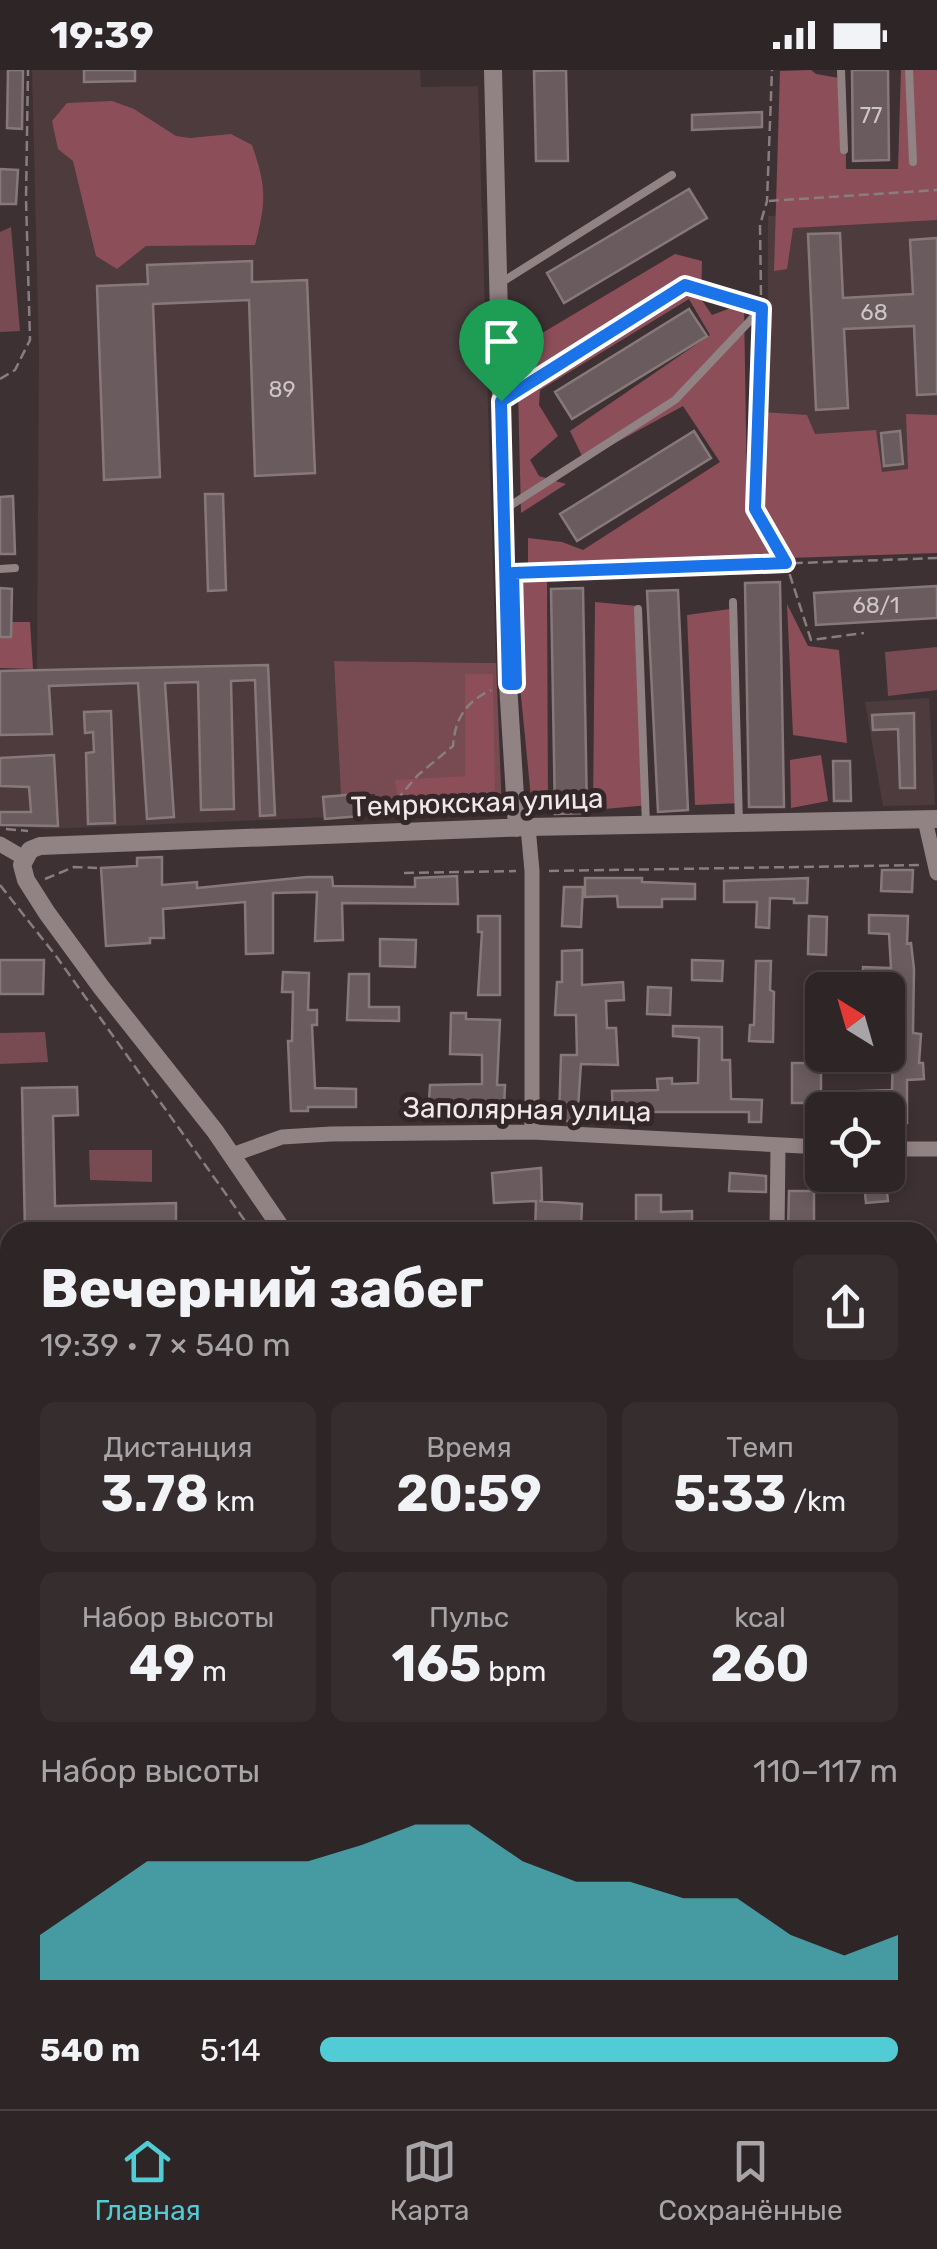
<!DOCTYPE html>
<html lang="ru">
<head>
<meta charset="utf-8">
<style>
	:root { --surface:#2e2526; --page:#362d2e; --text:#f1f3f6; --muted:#a7a5a7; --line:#494243; --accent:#51ccd5 }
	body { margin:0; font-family:Rubik,sans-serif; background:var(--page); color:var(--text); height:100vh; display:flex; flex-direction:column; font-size:38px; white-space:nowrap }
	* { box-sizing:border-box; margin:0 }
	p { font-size:32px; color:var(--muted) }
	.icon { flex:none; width:55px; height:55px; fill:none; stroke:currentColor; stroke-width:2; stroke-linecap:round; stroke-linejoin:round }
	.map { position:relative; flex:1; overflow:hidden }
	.sheet { position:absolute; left:0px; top:1152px; width:938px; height:888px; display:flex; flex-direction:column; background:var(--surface); border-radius:30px 30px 0 0; box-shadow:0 5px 15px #0003,0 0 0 2px var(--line) }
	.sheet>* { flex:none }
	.needle { width:65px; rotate:323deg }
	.tools { position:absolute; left:805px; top:902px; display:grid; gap:20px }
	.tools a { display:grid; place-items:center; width:100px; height:100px; border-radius:15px; background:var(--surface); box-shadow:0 5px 15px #0003,0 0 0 2px var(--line); font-size:50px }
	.pin { position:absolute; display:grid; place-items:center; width:85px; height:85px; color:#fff; margin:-102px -42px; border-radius:50% 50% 50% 0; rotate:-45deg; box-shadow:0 0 10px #0007 }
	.pin .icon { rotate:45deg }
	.round { display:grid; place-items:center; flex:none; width:105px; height:105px; border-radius:15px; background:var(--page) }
	.head { display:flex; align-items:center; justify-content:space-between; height:170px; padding:0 40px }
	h1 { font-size:55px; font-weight:700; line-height:75px }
	.figures { display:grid; grid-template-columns:repeat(3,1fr); gap:15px; height:170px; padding:10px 40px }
	.figures div { display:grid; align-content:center; border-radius:15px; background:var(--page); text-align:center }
	.figures b { font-size:50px; font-weight:700 }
	.figures small { font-size:28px; font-weight:400 }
	.figures p { font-size:28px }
	.chart { height:280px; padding:20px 40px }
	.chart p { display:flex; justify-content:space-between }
	.chart svg { width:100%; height:180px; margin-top:10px; fill:var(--accent); opacity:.7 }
	ul { padding:0 40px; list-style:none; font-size:32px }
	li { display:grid; grid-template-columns:160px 120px 1fr; align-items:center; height:75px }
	li i { height:25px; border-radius:12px; background:var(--accent) }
	.status { display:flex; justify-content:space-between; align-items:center; height:70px; padding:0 50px; background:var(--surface); direction:ltr }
	.status svg { height:28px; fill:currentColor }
	.menu { display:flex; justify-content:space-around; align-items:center; height:140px; border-top:2px solid var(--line); background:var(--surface); font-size:28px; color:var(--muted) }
	.menu a { display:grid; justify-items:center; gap:5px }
	.menu .selected { color:var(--accent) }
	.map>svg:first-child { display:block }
	.built { fill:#4d3b3e }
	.green { fill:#784a52 }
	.forest { fill:#8c4f5a }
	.building { fill:#6a5c5e; stroke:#87787a; stroke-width:2.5 }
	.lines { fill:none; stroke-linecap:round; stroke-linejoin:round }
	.path { stroke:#887d7f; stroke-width:2.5; stroke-dasharray:10 5; stroke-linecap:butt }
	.service { stroke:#918284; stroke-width:8 }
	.minor { stroke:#918284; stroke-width:15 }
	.tertiary { stroke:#918284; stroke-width:18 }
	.primary { stroke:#5f8c91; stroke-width:22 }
	.trunk { stroke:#4e9095; stroke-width:25 }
	.route-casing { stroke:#fff; stroke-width:20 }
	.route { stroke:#1a73e8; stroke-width:12 }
	.labels { text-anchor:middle; stroke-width:10; stroke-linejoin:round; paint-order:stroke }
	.number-label { font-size:22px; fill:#cec5c6 }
	.street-label { font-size:28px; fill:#f0e8e9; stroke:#342729 }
</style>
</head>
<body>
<div class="status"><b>19:39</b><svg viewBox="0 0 49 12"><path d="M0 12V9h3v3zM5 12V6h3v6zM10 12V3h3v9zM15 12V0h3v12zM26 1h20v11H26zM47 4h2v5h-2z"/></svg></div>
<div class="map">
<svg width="937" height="2039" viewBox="0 0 937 2039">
	<rect width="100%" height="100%" fill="#3e3133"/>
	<!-- built -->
	<path class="built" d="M32,0H420L421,17L478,16L496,593L334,591L342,725L358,724L360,746L45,759L0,754V601L37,599L39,281Z
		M937,137V426L767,437L768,146Z
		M929,628L935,735L883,736L865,632Z
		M928,1752H937V1881H928Z"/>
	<!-- green -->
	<path class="green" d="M11,157L20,261L0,262V162Z
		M937,577V620L888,626L885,582Z
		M334,591L496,593L502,740L375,747V724L341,725Z
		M45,962L48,992L0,994V963Z
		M89,1080H152V1112L90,1110Z"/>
	<!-- forest -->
	<path class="forest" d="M811,0L816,4L845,9L846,99H898L901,0H937V150L793,158L787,199L774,201L780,1Z
		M112,31L134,39L176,66L190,68L231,64L252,75C267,118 266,132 255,175L146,176L117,199L96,186L73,91L58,79L52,51L67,33Z
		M675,184L702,191L701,229L712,245L744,233L747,429L782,503L547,512L548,741L532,738L520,616L517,514L528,512V468L562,472L583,480L720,392L683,336L584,390L570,361L710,265L689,229L540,320L539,335L558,366L530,390L539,406L566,414L521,443L517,278Z
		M761,342L807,345L815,364L876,360L882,402L908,399L906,344L937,345V483L789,488L763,444Z
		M595,532L637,536L649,735L593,740Z
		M787,534L808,576L839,580L847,673L793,665Z
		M737,538L741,733L695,735L687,545Z
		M0,552H30L33,599L0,598Z
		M465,604H493L495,736L399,737L395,710L465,706Z
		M821,685L828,731L791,738L790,690Z"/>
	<!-- building -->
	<path class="building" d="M8,0H23L22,59L7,58Z
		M84,0H135V11L84,12Z
		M566,0L568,91H536L534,1Z
		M852,0H888L889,90L853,91Z
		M762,42V57L692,60V45Z
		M0,99L18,100L16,134H0Z
		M689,119L707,148L564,233L547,203Z
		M840,163L843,228L913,224L910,170L937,168V324L917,325L914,256L844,259L848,338L816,340L808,164Z
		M252,191V212L307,210L315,403L255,406L249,230L153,234L160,407L104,410L97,216L148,214L147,195Z
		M689,239L707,266L572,349L555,322Z
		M694,361L711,388L577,471L560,444Z
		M900,361L903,394L884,396L881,363Z
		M205,424H223L226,520L208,521Z
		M13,426L15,484H0V427Z
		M780,512L784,737H749L745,513Z
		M937,516V548L816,555L814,523Z
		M0,518L12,519L11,567H0Z
		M583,518L587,743L555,744L551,519Z
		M678,520L688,740L658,742L647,521Z
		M268,595L275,745L260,746L255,610L231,611L234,739L201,740L198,612L165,613L174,747L147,749L138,613L49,616L52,664L0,665V601Z
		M111,641L115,753L88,754L86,683L94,682L93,662L85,663L84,642Z
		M914,643L915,718H900L898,659L873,660L872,645Z
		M54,685L58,756L0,755V742H31L29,717L0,716V688Z
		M833,691H850L851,731H834Z
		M358,724L360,746L325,749L323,727Z
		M162,787V815L197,812V818L307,807H332L333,816L415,817V808L457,806L458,834L342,833L343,870L315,871L317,822L273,823V883L246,884L245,832L163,839L164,868H150V873L106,876L101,798L137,796V788Z
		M882,800H913L912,822L881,821Z
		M585,808H642V812L695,814V829H662V837H618L617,826L585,827Z
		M808,808L807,833H794V829L770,828L769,858L756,857L757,832H724V811Z
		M564,817H583L581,857L562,856Z
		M869,845L908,846L907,874L911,873L914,899L913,963L921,964L919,993H923L924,1009L907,1010V1053H888V1040H834L835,1022L892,1020L895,916L863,915V897L891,898L889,864L869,863Z
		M478,846H500V925H478L482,862H478Z
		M809,846L827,847L826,885L808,884Z
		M380,869L416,870L415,897L380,896Z
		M582,880V915L623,912L624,930L606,931L607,958H616L618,995L581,994L577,1052L559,1050L561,985H577L576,945H555L557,912H562V881Z
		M0,890H44L43,924H0Z
		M692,890L723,891L722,911L692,910Z
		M756,891H771L770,920L774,922L773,972L749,971L750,955H754Z
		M283,902L309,903L308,940H317V955H312L315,1018L356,1019V1037H308V1041H291L288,971H292L293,922H282Z
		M349,904H369V937H399V951L347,950Z
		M648,917L671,918L670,945L647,944Z
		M451,943H466V949L500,950L497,1015H505L504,1037L478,1036V1032L429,1030L430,1015L482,1014V985L450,984Z
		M673,956L722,957V990H730L731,1029L762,1030L761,1052H749V1042H642V1046L613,1047L612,1021L658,1020L657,1009L672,1008V1014L698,1013L699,968L673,966Z
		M792,993H821V1033H792Z
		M77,1017L78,1045L53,1046L55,1136L176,1133V1162H25L22,1018Z
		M541,1098L542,1131H539L582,1134L581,1159H547V1162H535L536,1131L494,1133L492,1103Z
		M730,1103L766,1106V1122L729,1121Z
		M863,1105H885L888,1131L866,1133Z
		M789,1121H814V1162H788Z
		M636,1125H661V1142L692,1141V1156L636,1155Z"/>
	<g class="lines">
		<!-- path -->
		<path class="path" d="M769,131L937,120
			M761,225L760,155L767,131L772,0
			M761,258L755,439L786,493L811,570L864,563
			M0,309L15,300L30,270L26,129L28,0
			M523,503L937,488
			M368,741L394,733L418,705L453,676C455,648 466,632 491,620
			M6,759L28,761
			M549,801L921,795
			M404,803L516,801
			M45,809L74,797L97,798
			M0,815L56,886L253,1162
			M6,1202H10
			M928,1242H937
			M928,1358H937"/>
		<!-- service -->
		<path class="service" d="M841,0L844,80
			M909,0L913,92
			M502,212L672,105
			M505,329L685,215L762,238L675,330L505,439
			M0,499L15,498
			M733,532L739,754
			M638,539L646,755
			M0,1331H10
			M928,1432H937
			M928,1521H937
			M928,1571L937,1572
			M928,1655H937
			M319,2030L320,2039
			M382,2030V2039
			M442,2030L443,2039
			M528,2030V2039
			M676,2030V2039
			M764,2030V2039"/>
		<!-- minor -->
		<path class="minor" d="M925,750L937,803
			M528,757L532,801V1062
			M0,774L24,788
			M888,1079H937
			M232,1085L282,1067L331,1064L532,1062L822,1077
			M777,1162L778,1077"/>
		<!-- tertiary -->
		<path class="tertiary" d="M493,0L508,614L517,758
			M284,1162L215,1061L101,917L47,843L26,810L22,795L30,780L40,776L528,757L937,749"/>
		<!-- primary -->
		<path class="primary" d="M0,1279H10
			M0,1297H10"/>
		<!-- trunk -->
		<path class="trunk" d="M928,1289L937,1290
			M928,1319H937
			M564,2030V2039
			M587,2030V2039"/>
	</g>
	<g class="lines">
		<defs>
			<path id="route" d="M685,215L762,238L755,439L786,493L513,503L516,614H508L501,331Z"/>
		</defs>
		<!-- route casing -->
		<use href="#route" class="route-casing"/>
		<!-- route -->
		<use href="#route" class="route"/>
	</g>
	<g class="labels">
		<!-- number labels -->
		<g class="number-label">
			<text x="871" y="53">77</text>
			<text x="874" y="250">68</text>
			<text x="282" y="327">89</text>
			<text x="876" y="543">68/1</text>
		</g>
		<!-- street labels -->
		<g class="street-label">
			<text transform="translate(477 732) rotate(-2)" y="10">Темрюкская улица</text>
			<text transform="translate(527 1039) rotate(1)" y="10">Заполярная улица</text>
		</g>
	</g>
</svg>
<div class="tools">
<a><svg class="needle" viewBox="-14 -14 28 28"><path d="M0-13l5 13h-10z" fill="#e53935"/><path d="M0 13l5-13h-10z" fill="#a7a5a7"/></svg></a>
<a><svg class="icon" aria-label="locate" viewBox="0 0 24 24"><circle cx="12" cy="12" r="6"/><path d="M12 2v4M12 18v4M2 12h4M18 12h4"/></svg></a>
</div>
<div class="pin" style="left:501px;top:331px;background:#1e9e55"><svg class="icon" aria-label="arrive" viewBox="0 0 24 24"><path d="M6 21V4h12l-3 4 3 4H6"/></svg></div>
<section class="sheet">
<div class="head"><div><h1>Вечерний забег</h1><p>19:39 · 7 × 540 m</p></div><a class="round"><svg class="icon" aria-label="share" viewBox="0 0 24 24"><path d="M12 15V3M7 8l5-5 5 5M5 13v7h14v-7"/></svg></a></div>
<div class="figures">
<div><p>Дистанция</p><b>3.78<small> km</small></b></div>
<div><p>Время</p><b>20:59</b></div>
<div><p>Темп</p><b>5:33<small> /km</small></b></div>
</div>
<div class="figures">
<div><p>Набор высоты</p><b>49<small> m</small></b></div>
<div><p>Пульс</p><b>165<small> bpm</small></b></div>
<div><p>kcal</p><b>260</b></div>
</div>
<div class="chart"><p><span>Набор высоты</span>110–117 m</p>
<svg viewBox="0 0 160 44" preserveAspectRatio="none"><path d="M0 44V33L10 24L20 15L30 15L40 15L50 15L60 11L70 6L80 6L90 15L100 20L110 20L120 24L130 24L140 33L150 38L160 33V44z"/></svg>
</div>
<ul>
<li><b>540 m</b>5:14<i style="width:100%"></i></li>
</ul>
</section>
</div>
<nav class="menu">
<a class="selected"><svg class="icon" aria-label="home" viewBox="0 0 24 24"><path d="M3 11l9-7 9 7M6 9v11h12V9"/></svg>Главная</a>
<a><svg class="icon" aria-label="map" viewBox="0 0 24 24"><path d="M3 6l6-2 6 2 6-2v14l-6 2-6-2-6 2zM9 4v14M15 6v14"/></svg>Карта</a>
<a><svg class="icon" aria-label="saved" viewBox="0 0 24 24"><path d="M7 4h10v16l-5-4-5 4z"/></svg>Сохранённые</a>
</nav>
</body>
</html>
